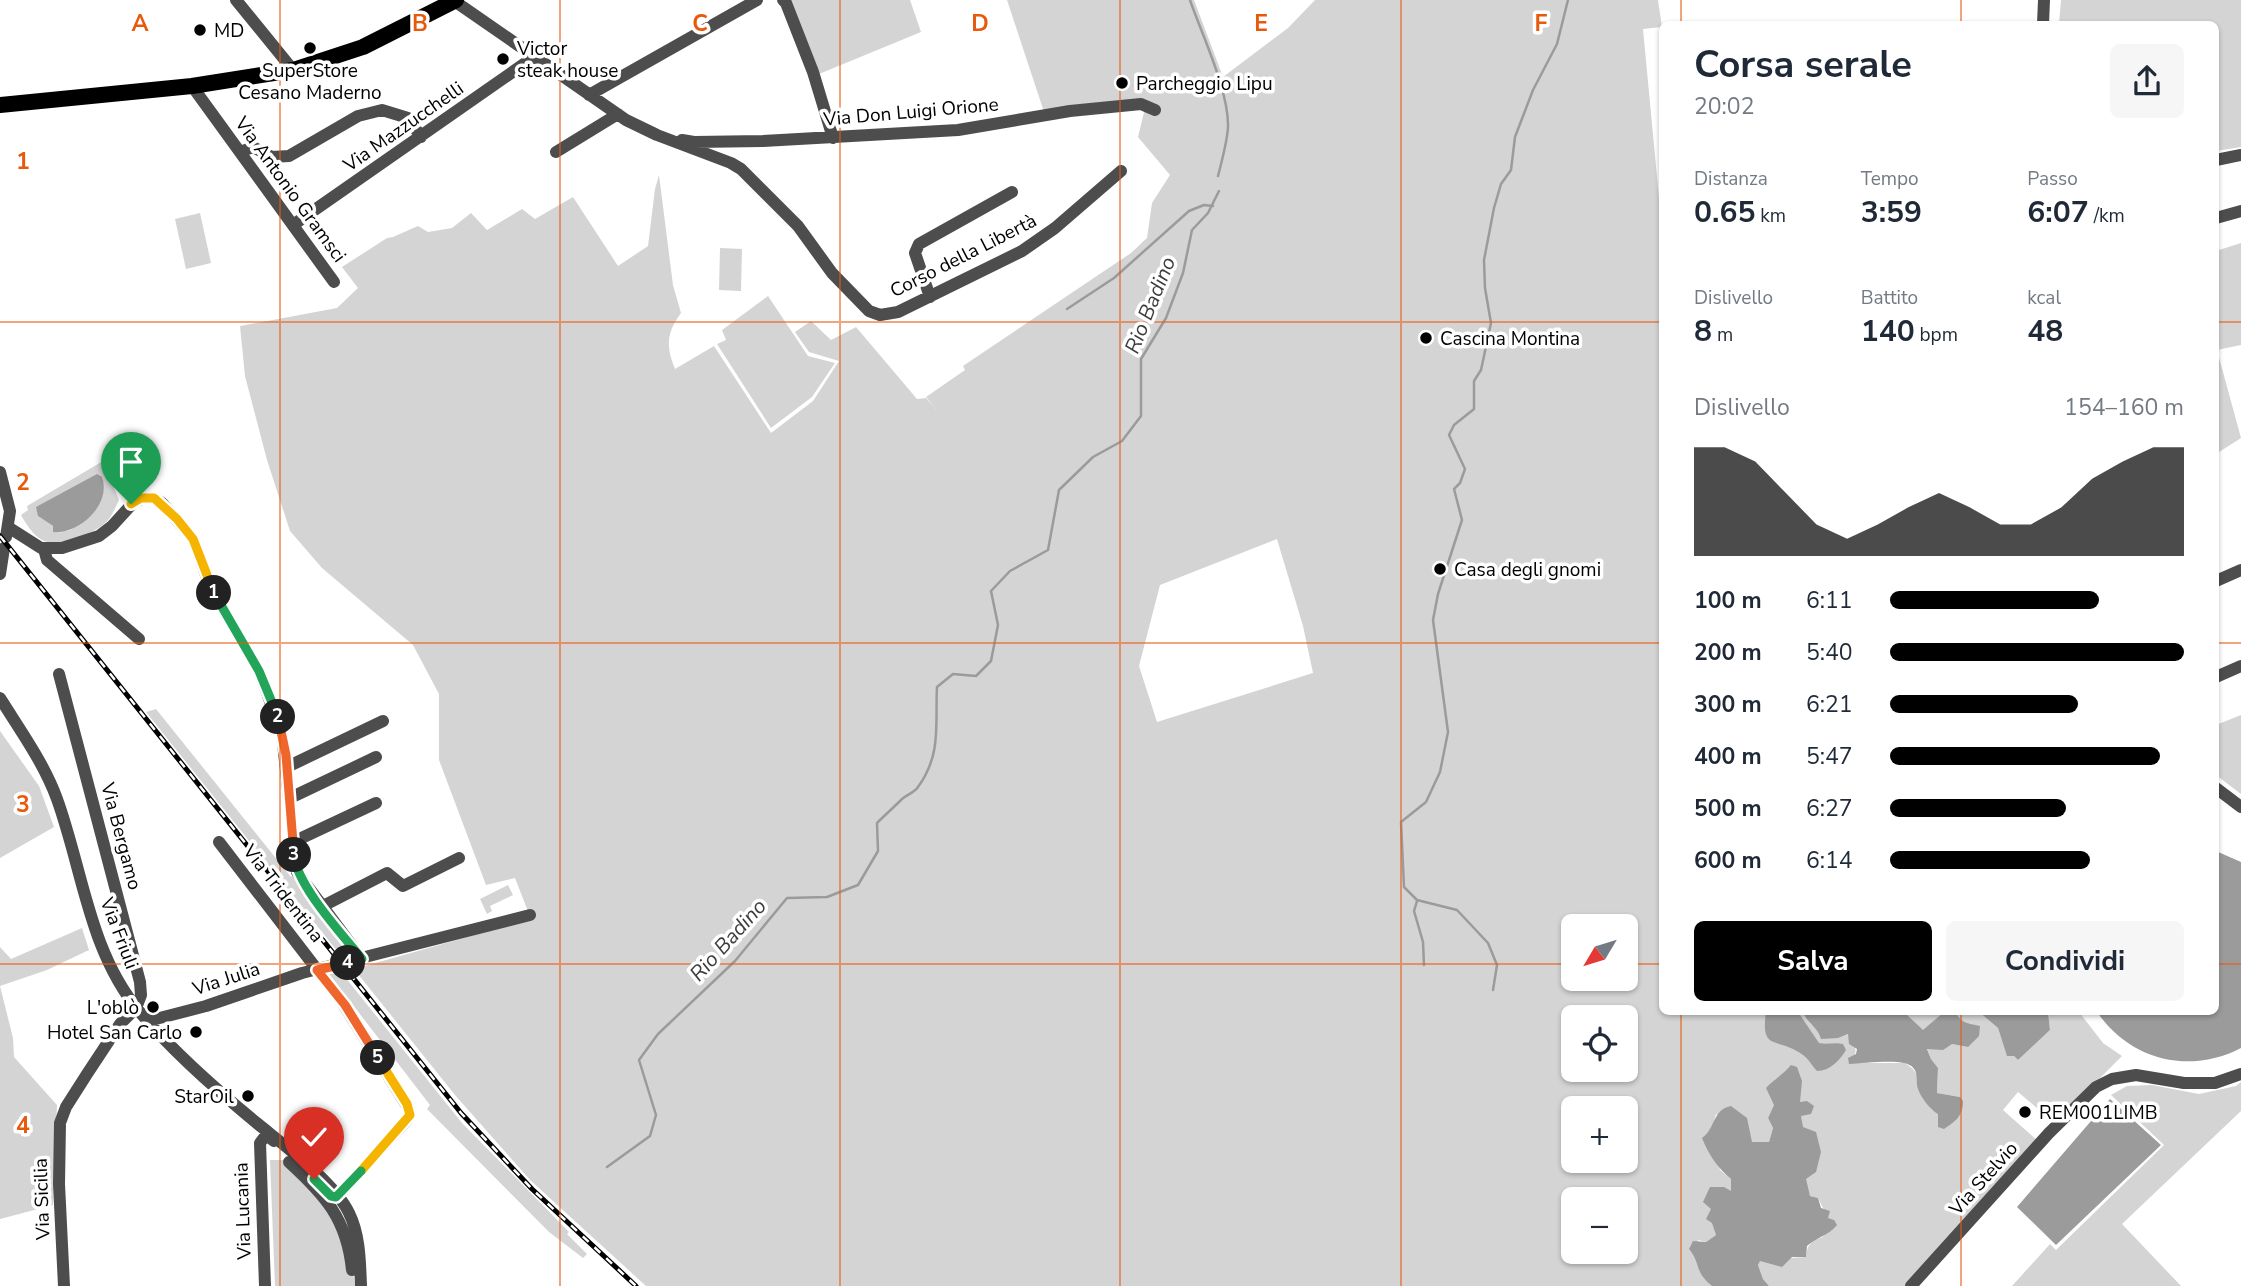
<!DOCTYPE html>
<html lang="it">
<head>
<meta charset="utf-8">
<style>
	:root { --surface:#fff; --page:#f6f6f7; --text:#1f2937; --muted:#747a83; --accent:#000 }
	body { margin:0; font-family:"Nunito Sans",sans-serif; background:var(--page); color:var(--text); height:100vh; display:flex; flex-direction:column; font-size:26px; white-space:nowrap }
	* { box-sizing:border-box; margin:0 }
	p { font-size:23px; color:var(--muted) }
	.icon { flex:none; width:38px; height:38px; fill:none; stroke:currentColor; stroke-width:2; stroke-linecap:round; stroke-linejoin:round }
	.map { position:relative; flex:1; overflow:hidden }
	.side { position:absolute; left:1659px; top:21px; width:560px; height:994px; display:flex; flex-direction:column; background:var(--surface); border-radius:10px; box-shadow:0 2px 5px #0004 }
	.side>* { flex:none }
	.needle { width:46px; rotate:232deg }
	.controls { position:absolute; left:1561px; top:914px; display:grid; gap:14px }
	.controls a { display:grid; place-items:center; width:77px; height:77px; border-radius:10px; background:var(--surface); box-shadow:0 2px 5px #0004; font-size:35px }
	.pin { position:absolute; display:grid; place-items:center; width:60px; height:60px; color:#fff; margin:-72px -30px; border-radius:50% 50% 50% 0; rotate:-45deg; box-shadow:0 0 7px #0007 }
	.pin .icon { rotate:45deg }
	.km { position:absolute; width:35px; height:35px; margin:-18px; border-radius:50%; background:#222; color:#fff; font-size:19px; line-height:35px; text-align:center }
	.round { display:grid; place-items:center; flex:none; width:74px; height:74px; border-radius:10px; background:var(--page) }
	.head { display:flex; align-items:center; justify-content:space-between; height:119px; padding:0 35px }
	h1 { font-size:38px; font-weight:700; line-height:52px }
	.metrics { display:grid; grid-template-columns:repeat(3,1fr); gap:10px; height:119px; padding:7px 35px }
	.metrics div { display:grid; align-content:center }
	.metrics b { font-size:30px; font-weight:700 }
	.metrics small { font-size:19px; font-weight:400 }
	.metrics p { font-size:19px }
	.chart { height:196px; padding:14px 35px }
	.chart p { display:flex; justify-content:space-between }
	.chart svg { width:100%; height:126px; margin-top:7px; fill:var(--accent); opacity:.7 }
	.action { display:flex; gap:14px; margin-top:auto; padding:14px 35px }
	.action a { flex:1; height:80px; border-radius:10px; background:var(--accent); color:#fff; font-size:28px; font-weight:700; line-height:80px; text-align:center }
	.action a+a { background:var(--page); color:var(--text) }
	ul { padding:0 35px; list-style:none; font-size:23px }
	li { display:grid; grid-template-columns:112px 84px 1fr; align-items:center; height:52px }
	li i { height:18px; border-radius:9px; background:var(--accent) }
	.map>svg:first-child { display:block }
	.green { fill:#d4d4d4; fill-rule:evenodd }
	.water { fill:#9b9b9b }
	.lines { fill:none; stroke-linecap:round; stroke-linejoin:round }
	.stream { stroke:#9b9b9b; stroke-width:2.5 }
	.minor { stroke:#4d4d4d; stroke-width:12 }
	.major { stroke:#000; stroke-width:16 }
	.rail-casing { stroke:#000; stroke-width:5 }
	.rail { stroke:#fff; stroke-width:2.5; stroke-dasharray:8; stroke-linecap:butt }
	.split-1-casing { stroke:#fff; stroke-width:14 }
	.split-2-casing { stroke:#fff; stroke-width:14 }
	.split-3-casing { stroke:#fff; stroke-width:14 }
	.split-4-casing { stroke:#fff; stroke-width:14 }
	.split-5-casing { stroke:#fff; stroke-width:14 }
	.split-6-casing { stroke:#fff; stroke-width:14 }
	.split-7-casing { stroke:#fff; stroke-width:14 }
	.split-1 { stroke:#f5b400; stroke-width:9 }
	.split-2 { stroke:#22a559; stroke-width:9 }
	.split-3 { stroke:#f0652b; stroke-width:9 }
	.split-4 { stroke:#22a559; stroke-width:9 }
	.split-5 { stroke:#f0652b; stroke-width:9 }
	.split-6 { stroke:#f5b400; stroke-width:9 }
	.split-7 { stroke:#22a559; stroke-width:9 }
	.grid { fill:none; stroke:#e8590c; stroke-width:2; stroke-opacity:0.55 }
	.poi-dot { fill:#000; stroke:#fff; stroke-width:2.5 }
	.labels { text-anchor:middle; stroke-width:7; stroke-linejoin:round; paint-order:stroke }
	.poi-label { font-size:19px; fill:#000; stroke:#fff; text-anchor:start }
	.street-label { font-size:19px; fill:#000; stroke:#fff }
	.water-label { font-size:21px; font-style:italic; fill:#3c3c3c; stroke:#fff }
	.grid-label { font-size:23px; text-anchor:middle; font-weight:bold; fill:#e8590c; stroke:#fff; stroke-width:7; stroke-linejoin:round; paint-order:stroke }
</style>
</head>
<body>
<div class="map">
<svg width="2241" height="1286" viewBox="0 0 2241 1286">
	<rect width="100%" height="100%" fill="#fff"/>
	<!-- green -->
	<path class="green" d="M788,0H910L921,32L819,74Z
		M1007,0H1194L1223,77L1288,28L1315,0H1658L1662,27L1643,29L1659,198H1662V1012H1804C1815,1029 1825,1044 1848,1034C1854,1049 1861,1048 1849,1063H1905L1913,1069L1918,1077L1932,1110L1960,1097L1937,1093L1938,1068L1931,1059L1927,1048L1952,1044L1968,1047L1973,1024C1964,1024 1959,1019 1956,1012H1979L1998,1028L2007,1055L2014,1056L2018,1060L2050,1030L2048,1012H2079L2103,1043L2122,1056L2057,1121L2050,1119L2018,1092L2003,1110L2038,1141L1905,1286H1769L1763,1279L1758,1265L1760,1260L1806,1257C1807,1245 1811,1240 1823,1237L1828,1218L1818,1198L1810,1196L1806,1185L1801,1116L1804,1114L1800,1103V1093L1782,1077L1775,1079L1774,1105L1768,1118L1773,1128L1769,1142H1752L1716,1114L1711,1132L1720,1170L1731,1179V1191L1711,1210L1716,1235L1706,1242L1698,1240C1695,1257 1697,1275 1712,1286H646L530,1180L455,1095L354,969L531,919L515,878L486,885L439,760V694L413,645L322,568L290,531L267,460L245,376L240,326L337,308L358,288L342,267L387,238L393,237L418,226L428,232L452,228L471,213L487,230L522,209L535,219L573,197L618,266L648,246L655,189L659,175L673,285L681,313C666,333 666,347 675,369L714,346L771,433L813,401L839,361L809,352L795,332L811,321L831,340L856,327L917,399L926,398L936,409L926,397L965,370L963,366L1131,253L1147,238L1152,203L1170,175L1138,137L1146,104L1044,112ZM1277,539L1303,626L1313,673L1157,722L1139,666L1160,585ZM1573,926H1626V978H1573ZM1573,1017H1626V1069H1573ZM1573,1108H1626V1160H1573ZM1573,1199H1626V1251H1573Z
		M2061,0H2241V147L2216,151V24H2059Z
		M200,213L211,263L186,269L175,219Z
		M2241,243V345L2217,350L2241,438L2216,454V251Z
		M720,248L742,249L741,291L719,290Z
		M768,296L808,356L835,363L812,397L771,428L717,344L726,340L722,330Z
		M103,461L119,500C116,506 113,514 108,520C97,533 58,549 42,540C33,535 26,524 21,515L28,510L27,506ZM102,477C111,503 79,536 53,532V526L38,516Z
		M156,709L291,877L293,875L352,955L342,957L146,712Z
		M2241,715V794L2216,775V725Z
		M0,731L39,786L54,827L0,858Z
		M508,885L513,895L490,906L492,911L487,914L480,899Z
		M82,928L89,950L47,970L0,986L13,1038L14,1057L57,1105L53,1205L0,1219V1244V947L11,959Z
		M341,972L462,1123L569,1232L567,1234L587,1254L583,1258L549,1232L427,1109L430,1105L329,974Z
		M1904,1012H1944L1923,1031Z
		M2241,1082V1111L2122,1224L2181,1286H2012L2050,1244L2056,1250L2164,1145L2111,1095L2127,1086L2152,1085L2199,1094L2236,1086Z
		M270,1160H283L328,1202L349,1243L355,1286H275Z"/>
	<!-- water -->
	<path class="water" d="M97,474L102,477C112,504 79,535 53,532V526L38,516L36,507Z
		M2216,851L2241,862V1048C2189,1075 2130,1060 2097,1012H2216Z
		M1766,1012H1798L1819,1043C1827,1045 1834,1042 1843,1044L1846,1050C1840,1060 1830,1071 1817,1071C1812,1066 1809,1059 1803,1055C1778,1036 1760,1053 1766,1012Z
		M1803,1012H1904L1923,1030L1944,1012H1956C1961,1024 1969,1023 1980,1026L1979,1036L1968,1047L1952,1044L1943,1050L1927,1049L1931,1059L1938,1068L1937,1093L1960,1097L1963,1101C1963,1116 1956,1121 1944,1129L1938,1127V1114C1931,1110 1921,1098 1918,1089C1915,1080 1921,1067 1904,1063C1892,1060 1862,1063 1849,1064L1848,1058L1856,1054L1857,1049L1849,1044L1848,1034L1838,1038L1821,1039C1818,1027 1807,1023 1803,1012Z
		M1979,1012H2048L2050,1030L2018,1060L2014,1056H2007L1998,1028Z
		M1791,1065L1797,1067L1802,1081L1800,1102L1807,1101L1814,1106L1811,1114L1801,1116L1803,1127L1816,1132L1821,1152L1816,1172L1806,1179L1810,1196L1818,1198L1821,1208L1830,1211L1828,1218L1834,1220L1837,1225C1828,1236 1817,1237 1807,1246L1806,1257H1792L1782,1267L1760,1261L1758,1265L1763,1279L1769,1286H1712C1694,1272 1701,1263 1689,1249L1693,1241L1706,1242L1716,1235L1712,1223L1706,1219L1711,1209L1703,1202L1710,1187H1724L1731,1191V1179C1717,1167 1709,1155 1702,1138C1716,1128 1712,1110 1731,1106L1747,1118L1752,1142H1769L1773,1128L1768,1118L1774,1105L1766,1088C1774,1079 1783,1075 1791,1065Z
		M2110,1099L2161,1145L2056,1245L2017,1207Z"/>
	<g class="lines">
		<!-- stream -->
		<path class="stream" d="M1190,0C1202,35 1229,91 1228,127C1227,143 1222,160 1218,176
			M1067,309L1114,278L1189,211L1204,205L1213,206
			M1417,901L1414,911L1423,942L1424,965
			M1493,990L1497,965L1488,943L1457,910L1417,900L1404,887L1401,822L1426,802L1440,772L1448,732L1433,620L1438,594L1462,520L1454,489L1460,483L1465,469L1449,435L1454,425L1474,409V381L1481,370L1491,323L1485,288L1484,260L1494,208L1501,184L1511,170L1515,137L1533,90L1557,44L1568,0
			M607,1167L650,1136L656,1115L639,1060L658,1034L735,961L787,898L827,897L858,885L878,851L877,823C885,815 893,808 901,800C906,795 914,793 918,787C942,754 935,724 937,687L953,674L976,676L991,661L998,625L991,591L1010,571L1048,550L1059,490L1093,457L1122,441L1141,416V359L1166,318L1183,273L1192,230L1208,213L1219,191"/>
		<!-- minor -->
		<path class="minor" d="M236,0L293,70
			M453,0L626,120L657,135L731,163L741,169L798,226L832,273L869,311L880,315L898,312L1022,251L1055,228L1121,171
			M783,0L786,3L813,72L833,138
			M2043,24L2044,0
			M192,86L334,282
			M589,95L757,0
			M682,140L694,142L763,141L958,130L1070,111L1141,104L1155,110
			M240,152L253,147L272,157L289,156L358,116L382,110L408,118L421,137
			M556,152L618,114
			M2216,160L2241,155
			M2216,218L2241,211
			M293,225L534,57
			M930,297L915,253L919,244L1012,192
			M0,472L10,511L6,537
			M8,527L41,548H62L99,536L112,526L133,503L146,497L154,498L162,503L193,539L210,586L259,671L282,734L297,872L362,959
			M44,549L47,560L139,639
			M0,574L4,548
			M2216,581L2241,570
			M59,674L140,982L141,995L136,1008L120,1024L87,1074L66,1107L60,1123L59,1184L64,1286
			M2216,677L2241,666
			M0,698C20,730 44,763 57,799C83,871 89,951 139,1011C171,1050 219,1092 258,1124C285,1146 335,1183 349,1213C360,1235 360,1262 361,1286
			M287,767L383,721
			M2216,788L2241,807
			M290,798L376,757
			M219,842L342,1002L409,1109L410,1115L406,1121L338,1196H331
			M293,842L376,803
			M321,907L387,873L403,886L459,858
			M148,1021L206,1006L302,973L530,915
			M289,1162C325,1195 347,1219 352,1270
			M265,1286L260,1143L266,1135L274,1141
			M1911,1286L2049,1133L2096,1087L2112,1079L2136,1075L2184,1083H2215L2241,1074"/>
		<!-- major -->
		<path class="major" d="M0,105L192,86L293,70L363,47L456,0"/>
		<defs>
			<path id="rail" d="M0,536L461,1113L532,1189L636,1286"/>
		</defs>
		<!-- rail casing -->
		<use href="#rail" class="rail-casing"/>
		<!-- rail -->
		<use href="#rail" class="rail"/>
	</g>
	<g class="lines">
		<defs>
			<path id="split-1" d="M131,504L141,498H154L177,519L193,539L214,593"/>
			<path id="split-2" d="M214,593L259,671L278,717"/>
			<path id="split-3" d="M278,717L286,755L294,855"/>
			<path id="split-4" d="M294,855C297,886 342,934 362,959L348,963"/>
			<path id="split-5" d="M348,963L317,970L345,1005L378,1058"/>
			<path id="split-6" d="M361,1171L410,1115L407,1104L378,1058"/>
			<path id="split-7" d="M314,1179L331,1196L336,1197L361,1171"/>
		</defs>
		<!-- split-1 casing -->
		<use href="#split-1" class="split-1-casing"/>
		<!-- split-2 casing -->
		<use href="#split-2" class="split-2-casing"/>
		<!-- split-3 casing -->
		<use href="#split-3" class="split-3-casing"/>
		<!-- split-4 casing -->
		<use href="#split-4" class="split-4-casing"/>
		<!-- split-5 casing -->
		<use href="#split-5" class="split-5-casing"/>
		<!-- split-6 casing -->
		<use href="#split-6" class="split-6-casing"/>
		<!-- split-7 casing -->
		<use href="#split-7" class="split-7-casing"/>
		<!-- split-1 -->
		<use href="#split-1" class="split-1"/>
		<!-- split-2 -->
		<use href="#split-2" class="split-2"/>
		<!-- split-3 -->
		<use href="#split-3" class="split-3"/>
		<!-- split-4 -->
		<use href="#split-4" class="split-4"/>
		<!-- split-5 -->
		<use href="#split-5" class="split-5"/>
		<!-- split-6 -->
		<use href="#split-6" class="split-6"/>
		<!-- split-7 -->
		<use href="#split-7" class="split-7"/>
	</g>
	<!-- grid -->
	<path class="grid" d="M280,0V1286M560,0V1286M840,0V1286M1120,0V1286M1401,0V1286M1681,0V24M1961,0V24M0,322H1662M2216,322H2241M0,643H1662M2216,643H2241M0,964H1573M1626,964H1662M2216,964H2241M1681,1012V1286M1961,1012V1286"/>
	<!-- markers -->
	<g class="poi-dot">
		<circle cx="200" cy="30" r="7"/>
		<circle cx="310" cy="48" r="7"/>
		<circle cx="503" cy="59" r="7"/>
		<circle cx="1122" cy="83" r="7"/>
		<circle cx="1426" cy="338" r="7"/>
		<circle cx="1440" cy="569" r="7"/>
		<circle cx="153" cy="1007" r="7"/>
		<circle cx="196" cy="1032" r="7"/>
		<circle cx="248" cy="1096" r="7"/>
		<circle cx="2025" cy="1112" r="7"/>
	</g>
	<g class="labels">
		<!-- poi labels -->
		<g class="poi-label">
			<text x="214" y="37">MD</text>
			<text x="517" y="55">Victor<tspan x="517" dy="22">steak house</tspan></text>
			<text x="310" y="77" text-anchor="middle">SuperStore<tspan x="310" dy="22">Cesano Maderno</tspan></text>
			<text x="1136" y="90">Parcheggio Lipu</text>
			<text x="1440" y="345">Cascina Montina</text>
			<text x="1454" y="576">Casa degli gnomi</text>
			<text x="139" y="1014" text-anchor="end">L'oblò</text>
			<text x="182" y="1039" text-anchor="end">Hotel San Carlo</text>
			<text x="234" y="1103" text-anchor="end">StarOil</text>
			<text x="2039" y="1119">REM001LIMB</text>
		</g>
		<!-- street labels -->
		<g class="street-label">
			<text transform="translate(911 111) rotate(-5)" y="7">Via Don Luigi Orione</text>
			<text transform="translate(403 126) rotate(-35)" y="7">Via Mazzucchelli</text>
			<text transform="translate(291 189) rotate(54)" y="7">Via Antonio Gramsci</text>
			<text transform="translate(963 255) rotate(-27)" y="7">Corso della Libertà</text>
			<text transform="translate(122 836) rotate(75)" y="7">Via Bergamo</text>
			<text transform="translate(284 893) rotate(52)" y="7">Via Tridentina</text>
			<text transform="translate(120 933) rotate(69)" y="7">Via Friuli</text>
			<text transform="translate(226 978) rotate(-18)" y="7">Via Julia</text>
			<text transform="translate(1983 1178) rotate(-48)" y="7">Via Stelvio</text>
			<text transform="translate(41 1199) rotate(-92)" y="7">Via Sicilia</text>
			<text transform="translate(242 1211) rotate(-92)" y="7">Via Lucania</text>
		</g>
		<!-- water labels -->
		<g class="water-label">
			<text transform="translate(1150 305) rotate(-68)" y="7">Rio Badino</text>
			<text transform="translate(728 940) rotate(-48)" y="7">Rio Badino</text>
		</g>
	</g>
	<g class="grid-label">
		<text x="140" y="31">A</text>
		<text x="420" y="31">B</text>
		<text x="700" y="31">C</text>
		<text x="980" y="31">D</text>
		<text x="1261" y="31">E</text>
		<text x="1541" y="31">F</text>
		<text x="23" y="169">1</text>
		<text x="23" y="490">2</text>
		<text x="23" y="812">3</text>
		<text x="23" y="1133">4</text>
	</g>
</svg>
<div class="controls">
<a><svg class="needle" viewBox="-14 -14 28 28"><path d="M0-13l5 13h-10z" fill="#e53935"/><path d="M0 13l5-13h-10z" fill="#747a83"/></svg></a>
<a><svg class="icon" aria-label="locate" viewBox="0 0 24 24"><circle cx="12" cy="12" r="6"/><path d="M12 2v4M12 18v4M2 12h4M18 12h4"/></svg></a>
<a>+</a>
<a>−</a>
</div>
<div class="pin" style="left:131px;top:504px;background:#1e9e55"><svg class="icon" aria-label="arrive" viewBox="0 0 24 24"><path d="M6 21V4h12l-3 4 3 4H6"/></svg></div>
<div class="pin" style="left:314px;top:1179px;background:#d93025"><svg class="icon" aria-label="check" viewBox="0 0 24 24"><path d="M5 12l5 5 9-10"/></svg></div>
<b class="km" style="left:214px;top:593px">1</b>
<b class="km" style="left:278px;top:717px">2</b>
<b class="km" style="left:294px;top:855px">3</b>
<b class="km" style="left:348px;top:963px">4</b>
<b class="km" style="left:378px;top:1058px">5</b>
<section class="side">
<div class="head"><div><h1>Corsa serale</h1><p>20:02</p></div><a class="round"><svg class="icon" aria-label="share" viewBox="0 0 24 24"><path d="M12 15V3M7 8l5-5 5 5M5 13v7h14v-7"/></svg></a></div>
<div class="metrics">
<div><p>Distanza</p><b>0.65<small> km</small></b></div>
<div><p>Tempo</p><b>3:59</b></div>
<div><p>Passo</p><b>6:07<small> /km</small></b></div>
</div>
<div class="metrics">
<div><p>Dislivello</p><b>8<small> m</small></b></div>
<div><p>Battito</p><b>140<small> bpm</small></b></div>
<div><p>kcal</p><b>48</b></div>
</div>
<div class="chart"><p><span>Dislivello</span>154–160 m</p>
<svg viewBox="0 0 160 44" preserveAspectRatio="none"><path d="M0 44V6L10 6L20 11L30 22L40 33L50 38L60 33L70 27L80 22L90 27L100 33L110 33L120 27L130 17L140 11L150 6L160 6V44z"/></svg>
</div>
<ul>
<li><b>100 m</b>6:11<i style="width:71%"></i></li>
<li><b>200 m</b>5:40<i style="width:100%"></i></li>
<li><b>300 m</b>6:21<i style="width:64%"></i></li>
<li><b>400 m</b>5:47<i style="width:92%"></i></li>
<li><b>500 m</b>6:27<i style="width:60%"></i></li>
<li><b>600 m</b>6:14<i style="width:68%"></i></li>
</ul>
<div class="action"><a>Salva</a><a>Condividi</a></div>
</section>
</div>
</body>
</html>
